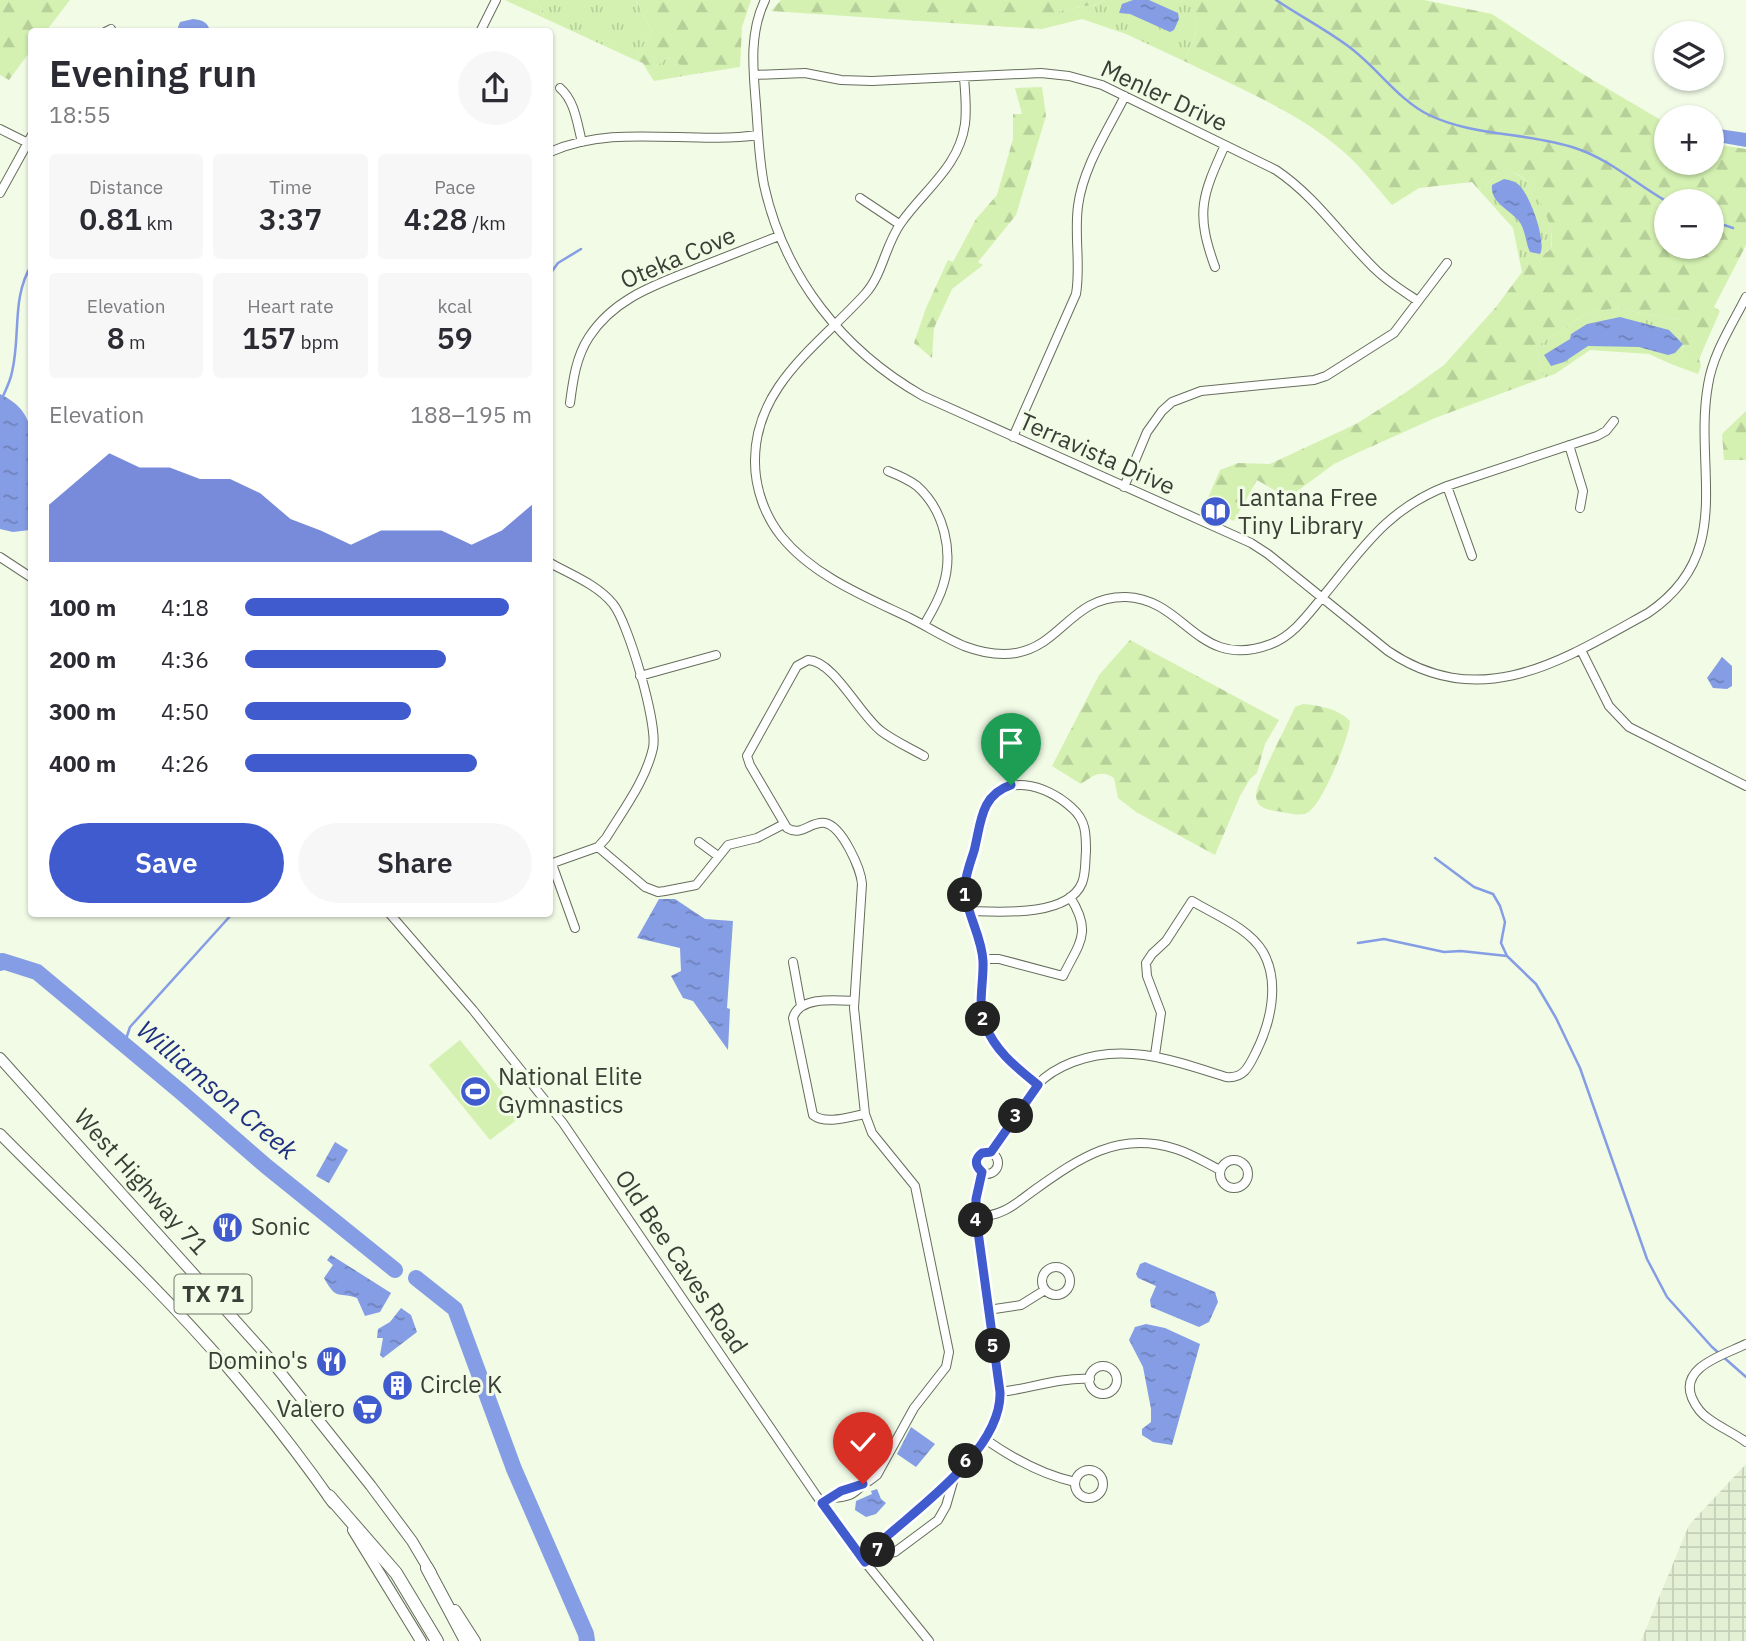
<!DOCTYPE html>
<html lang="en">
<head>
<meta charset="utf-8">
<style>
	:root { --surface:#fff; --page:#f7f7f7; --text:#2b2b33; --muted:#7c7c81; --accent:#405bcd }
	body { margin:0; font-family:"IBM Plex Sans",sans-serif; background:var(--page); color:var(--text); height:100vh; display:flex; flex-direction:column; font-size:26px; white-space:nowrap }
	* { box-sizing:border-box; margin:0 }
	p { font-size:23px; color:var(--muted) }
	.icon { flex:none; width:38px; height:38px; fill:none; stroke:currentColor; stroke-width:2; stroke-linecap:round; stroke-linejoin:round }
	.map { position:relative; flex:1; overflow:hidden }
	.details { position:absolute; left:28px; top:28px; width:525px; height:889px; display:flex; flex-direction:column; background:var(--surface); border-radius:7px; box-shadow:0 2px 5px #0004 }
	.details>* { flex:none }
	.buttons { position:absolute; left:1654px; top:21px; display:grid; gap:14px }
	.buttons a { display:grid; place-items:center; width:70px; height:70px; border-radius:50%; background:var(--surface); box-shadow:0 2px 5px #0004; font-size:35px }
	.pin { position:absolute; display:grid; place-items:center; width:60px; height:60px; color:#fff; margin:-72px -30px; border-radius:50% 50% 50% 0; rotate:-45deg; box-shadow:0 0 7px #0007 }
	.pin .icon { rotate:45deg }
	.km { position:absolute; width:35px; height:35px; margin:-18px; border-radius:50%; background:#222; color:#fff; font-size:19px; line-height:35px; text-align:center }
	.round { display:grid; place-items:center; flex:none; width:74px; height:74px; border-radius:37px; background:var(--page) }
	.overview { display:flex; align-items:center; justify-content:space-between; height:119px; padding:0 21px }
	h1 { font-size:38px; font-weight:600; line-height:52px }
	.metrics { display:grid; grid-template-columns:repeat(3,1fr); gap:10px; height:119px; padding:7px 21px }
	.metrics div { display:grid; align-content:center; border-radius:7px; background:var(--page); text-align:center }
	.metrics b { font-size:30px; font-weight:600 }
	.metrics small { font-size:19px; font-weight:400 }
	.metrics p { font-size:19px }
	.chart { height:196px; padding:14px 21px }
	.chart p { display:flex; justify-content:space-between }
	.chart svg { width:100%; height:126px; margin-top:7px; fill:var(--accent); opacity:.7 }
	.cta { display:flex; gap:14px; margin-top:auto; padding:14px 21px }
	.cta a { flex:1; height:80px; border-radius:42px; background:var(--accent); color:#fff; font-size:28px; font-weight:600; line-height:80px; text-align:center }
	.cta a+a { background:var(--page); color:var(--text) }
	ul { padding:0 21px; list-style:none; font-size:23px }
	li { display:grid; grid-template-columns:112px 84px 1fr; align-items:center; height:52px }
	li i { height:18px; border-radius:9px; background:var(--accent) }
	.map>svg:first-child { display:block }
	.industrial { fill:url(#industrial-grid) }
	.grass { fill:url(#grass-tufts) }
	.forest { fill:url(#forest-firs); fill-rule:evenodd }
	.garden { fill:#d4f1b1 }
	.water { fill:url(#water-ripples) }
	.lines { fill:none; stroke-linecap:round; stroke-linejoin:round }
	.stream { stroke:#859de4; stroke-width:2.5 }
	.river { stroke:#859de4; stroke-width:16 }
	.minor-casing { stroke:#666e5c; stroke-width:10 }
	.major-casing { stroke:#666e5c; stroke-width:12 }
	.highway-casing { stroke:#666e5c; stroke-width:14 }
	.minor { stroke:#fff; stroke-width:8 }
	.major { stroke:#fff; stroke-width:10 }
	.highway { stroke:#fff; stroke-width:12 }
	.route-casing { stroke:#fff; stroke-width:14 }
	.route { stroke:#405bcd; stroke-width:9 }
	.labels { text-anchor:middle; stroke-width:6; stroke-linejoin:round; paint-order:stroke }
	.shield { fill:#f1fbe6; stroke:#71776b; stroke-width:2 }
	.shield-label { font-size:23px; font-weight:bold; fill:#3a3e36 }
	.street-label { font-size:24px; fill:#3a3e36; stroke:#f1fbe6 }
	.poi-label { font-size:24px; fill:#3a3e36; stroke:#f1fbe6; text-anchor:start }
	.water-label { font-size:26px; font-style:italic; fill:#203081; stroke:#f1fbe6 }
</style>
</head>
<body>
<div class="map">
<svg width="1746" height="1641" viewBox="0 0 1746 1641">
	<defs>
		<pattern id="industrial-grid" width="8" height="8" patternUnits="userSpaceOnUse" patternTransform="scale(1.75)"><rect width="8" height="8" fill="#e3f0d4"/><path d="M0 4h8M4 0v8" fill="none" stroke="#c4cfb7"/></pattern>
		<pattern id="grass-tufts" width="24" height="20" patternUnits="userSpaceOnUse" patternTransform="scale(1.75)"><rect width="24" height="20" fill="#d4f1b1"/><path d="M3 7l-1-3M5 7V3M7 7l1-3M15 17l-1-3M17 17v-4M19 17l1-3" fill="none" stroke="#b7d099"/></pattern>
		<pattern id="forest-firs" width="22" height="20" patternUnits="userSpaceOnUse" patternTransform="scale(1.75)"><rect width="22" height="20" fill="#d4f1b1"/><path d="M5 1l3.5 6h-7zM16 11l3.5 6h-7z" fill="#b7d099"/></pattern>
		<pattern id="water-ripples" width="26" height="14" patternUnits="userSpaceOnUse" patternTransform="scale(1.75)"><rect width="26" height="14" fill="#859de4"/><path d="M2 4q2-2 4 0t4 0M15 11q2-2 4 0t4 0" fill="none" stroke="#6e81ba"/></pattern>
	</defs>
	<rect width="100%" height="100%" fill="#f1fbe6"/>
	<!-- industrial -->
	<path class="industrial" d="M1746,1464V1641H1641L1689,1525Z"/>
	<!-- grass -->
	<path class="grass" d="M535,0H636L652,31L635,60L544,18L543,10Z
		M1105,0H1181L1191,4C1202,29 1194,38 1184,61L1126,34L1082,19L1042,29L1059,11L1097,4Z
		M668,57L674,59L689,75L654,81L648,72Z
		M1507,171C1514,173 1521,176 1527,181C1540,192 1557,233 1550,249L1522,272L1513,228L1479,190L1501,172Z
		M1615,308L1679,320V336L1684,345L1679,356L1671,364L1649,354L1590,350L1555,374L1543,378L1536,347L1585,314Z"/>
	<!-- forest -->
	<path class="forest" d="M0,0H70L46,31L32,32L31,50L9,80L0,75Z
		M505,0H535L543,10L544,18Z
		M636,0H751L742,27L740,67L689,75L674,59L668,57L648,72L643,63L635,60L652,31Z
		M781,0H1105L1097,4L1059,11L1042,29L771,11Z
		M1181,0H1424L1492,14L1581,73L1666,123V163H1712V144L1746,149V245L1714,307L1720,311L1699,359L1701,366L1698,374L1671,364L1679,356L1684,346L1679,337V320L1615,308L1585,314L1536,347L1543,378L1435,418L1357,453L1334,464L1288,498L1257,480L1234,521L1204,507L1220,470L1238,463L1270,464L1356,424L1405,393L1444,365L1496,307L1522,272L1530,257C1537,256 1546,255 1550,249C1559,237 1537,189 1527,181C1520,174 1511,171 1501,172L1479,190L1472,182L1419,188L1392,205C1377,188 1362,168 1345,153C1299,112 1238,88 1184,61C1194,38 1202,29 1191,5ZM1666,201H1712V247H1666Z
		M1042,87L1046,116L1016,215L978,262L983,265L952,289L934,328L932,358L914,343L926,308L948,260L953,262L976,219L997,195L1013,139V114H1022L1015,88Z
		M1746,411V460H1724L1722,434Z
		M1130,640L1279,720L1265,744L1257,773L1250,779L1240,796L1215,855L1136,812L1118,798L1114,778C1100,769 1093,776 1081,784L1052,766L1099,675Z
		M1303,704C1319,705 1339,709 1350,721C1349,738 1322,806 1307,813C1298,817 1285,812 1275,811C1266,809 1257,808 1256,796C1255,785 1288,724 1295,707Z"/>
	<!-- garden -->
	<path class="garden" d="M460,1040L522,1116L490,1140L429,1065Z"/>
	<!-- water -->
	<path class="water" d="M1133,0H1149L1178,13L1179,19L1174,30L1170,32L1130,14L1119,13L1122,4Z
		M193,19C202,20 208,22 210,31H179L178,27L180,22Z
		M1712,128L1746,133V147L1712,141Z
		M1504,179C1509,180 1515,181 1519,185C1530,195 1547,242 1540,254L1530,252C1525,242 1526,229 1518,220C1508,209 1490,202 1492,185Z
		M1620,317L1669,330L1683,344L1675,353L1668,355L1639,347L1588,346L1564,362L1551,366L1544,355L1570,339L1571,334L1587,324Z
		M0,394C17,403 26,411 31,430L30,530L13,532L0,529Z
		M1722,657L1732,666V686L1727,689L1713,688L1707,678Z
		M659,899H675L705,919L733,921L727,1008L730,1009L728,1050L693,1001L683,998L671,976L681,971L680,948L637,938Z
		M335,1142L348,1150L329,1183L316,1176Z
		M331,1255L391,1293L380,1312L365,1316L357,1298C336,1291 337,1301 324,1278L333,1265L327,1260Z
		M1145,1262L1215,1292L1218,1302L1209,1322L1199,1327L1151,1307L1150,1300L1156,1286L1138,1278L1136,1274L1140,1264Z
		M401,1308L411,1315L417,1332L383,1358L380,1355L383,1338H377L378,1329L390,1322Z
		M1146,1324L1165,1328L1200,1344L1172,1445L1153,1442L1142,1435V1429L1151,1422V1409L1143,1367L1129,1340L1135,1327Z
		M911,1427L935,1444L916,1467L897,1454Z
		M877,1489L881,1499L886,1503L876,1514L866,1517L855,1510L856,1501L872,1494L871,1491Z"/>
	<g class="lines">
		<!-- stream -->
		<path class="stream" d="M1276,0C1300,16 1325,29 1348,46C1377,67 1397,99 1429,115C1475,137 1527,132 1575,148C1609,159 1635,183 1666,201
			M1712,221L1733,228
			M550,274L558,263L581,249
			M0,403C4,393 10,383 12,372C21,335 11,298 32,264
			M1435,858L1474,887L1493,894L1500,906L1505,922L1501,943L1507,956
			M1358,943L1384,939L1444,952L1461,951L1507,956L1536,984L1556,1018L1580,1068L1647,1259L1667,1297L1712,1347L1746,1377
			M0,959L2,961
			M124,1045L130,1027L232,914"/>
		<!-- river -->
		<path class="river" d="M0,963L2,961L37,972L181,1092L266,1166L395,1270
			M416,1278L455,1309L514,1469L586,1634L587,1641"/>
		<defs>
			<path id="minor" d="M765,0C749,33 753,69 756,105C758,132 759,159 764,185C784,276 842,350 923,396L1251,543L1268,554L1388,651C1481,714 1563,660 1648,613C1737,553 1693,469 1708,385C1713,353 1732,325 1746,297
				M105,32L111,29
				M480,32L496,0
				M754,75L805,73L841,80L872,81L1041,73L1069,76L1102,85L1276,170C1316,197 1341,236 1375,269C1388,282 1403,291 1418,301
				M964,77C965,92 967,108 965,124C959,167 924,190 901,223C885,245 883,274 865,294C819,345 754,386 755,462C755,488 765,516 781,536C813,576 866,597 910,618C928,627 945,638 964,646C980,652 999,656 1016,653C1062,645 1072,596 1126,597C1186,599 1198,672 1271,644C1292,636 1306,617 1320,600C1361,551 1385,510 1447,486L1597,436L1606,431L1614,421
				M560,88C575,101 577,123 582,142
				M0,129L32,145
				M550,152C615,123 689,145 758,135
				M0,193L32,135
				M860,198L899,224
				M1215,267C1195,212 1202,196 1225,145
				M570,403C573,380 576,357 589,337C615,297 658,284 700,267C726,257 753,246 779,236
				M1013,437L1076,294C1081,265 1074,236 1078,206C1083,167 1108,130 1125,96
				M1569,445L1583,491L1580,508
				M888,471C898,475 908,479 917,486C944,510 954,552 943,586C939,600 931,613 924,625
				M1447,486L1472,556
				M1124,487L1147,432L1162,411L1172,402L1201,391L1314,380L1326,376L1394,333L1447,263
				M0,557L32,578
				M550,563C570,574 598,585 613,604C628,622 658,724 653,748C646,780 623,810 606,838L598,847L550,864
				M1581,650L1609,706L1629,727L1746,786
				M640,676L716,655
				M699,842L718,856
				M598,847L645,887L658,892L665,891L696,885L728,845L757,838L784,824
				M552,864L575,928
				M970,911C1000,912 1068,917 1082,883C1086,873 1085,861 1086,851C1086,834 1086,820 1072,808C1046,784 1002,771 983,809C978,821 978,834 975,846C972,859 965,873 965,887C964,911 981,934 983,958C984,979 977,1002 983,1022C993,1051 1015,1066 1038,1085
				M390,914L473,1010L563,1123L816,1495L865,1562L929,1641
				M983,959H999L1063,976C1079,943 1093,933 1070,897
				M793,962L801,1006
				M854,1001C836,1000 799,996 793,1018L813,1115C826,1125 849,1117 865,1114
				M991,1152C1007,1130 1020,1106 1037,1085C1047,1074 1060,1067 1073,1062C1126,1042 1175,1061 1226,1077C1244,1079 1249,1066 1256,1052C1271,1022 1280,982 1263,952C1249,928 1215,915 1192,901L1166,941L1152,954L1146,963L1147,976L1161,1013L1155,1055
				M976 1163a11 11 0 1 1 22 0a11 11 0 1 1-22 0Z
				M1220 1174a14 14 0 1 1 28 0a14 14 0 1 1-28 0Z
				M976,1217C1002,1216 1013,1206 1033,1191C1078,1159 1118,1130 1176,1149C1192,1154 1206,1163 1220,1170
				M1042 1281a14 14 0 1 1 28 0a14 14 0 1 1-28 0Z
				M988,1310L1021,1305L1045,1290
				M1746,1344C1724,1355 1679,1367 1692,1398C1696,1407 1701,1414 1709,1419C1721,1428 1734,1433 1746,1442
				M1089 1380a14 14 0 1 1 28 0a14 14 0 1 1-28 0Z
				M1000,1392C1029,1389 1060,1377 1090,1379
				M985,1439C1012,1458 1043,1475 1075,1482
				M1075 1484a14 14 0 1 1 28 0a14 14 0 1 1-28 0Z
				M832,1498C847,1497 853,1496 863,1484
				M822,1503L841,1491L869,1481L877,1475L914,1408L946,1367L949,1352L915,1186L872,1133L865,1114L854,1008L862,884C861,869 842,826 825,823C810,821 802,837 787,828L750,765L747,756L797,666L808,660C834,661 859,714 881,731C894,741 910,748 924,756
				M874,1556L895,1552L938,1520L946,1506L955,1475
				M875,1556C877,1551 878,1545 881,1541C888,1530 906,1522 915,1514C947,1485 1001,1437 1000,1392L976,1217V1199L982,1173"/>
			<path id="major" d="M0,1058L269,1358L371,1486L412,1541L431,1573
				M0,1134C76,1211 157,1285 228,1368C265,1411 300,1456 333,1503
				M353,1530L421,1641
				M455,1610L475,1641"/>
			<path id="highway" d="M329,1496L396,1573L437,1641
				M427,1568L466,1641"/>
		</defs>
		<!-- minor casing -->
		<use href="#minor" class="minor-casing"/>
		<!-- major casing -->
		<use href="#major" class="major-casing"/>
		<!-- highway casing -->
		<use href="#highway" class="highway-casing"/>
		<!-- minor -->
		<use href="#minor" class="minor"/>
		<!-- major -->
		<use href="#major" class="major"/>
		<!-- highway -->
		<use href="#highway" class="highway"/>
	</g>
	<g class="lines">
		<defs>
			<path id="route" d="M863,1484L841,1491L822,1503L865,1562C881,1553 874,1546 885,1538C923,1504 1002,1448 1000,1392L976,1217V1199L982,1172C975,1166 974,1159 982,1153L991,1152L1038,1085C1016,1067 996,1052 985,1025C977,1006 984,982 983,961C982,939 970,920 966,898C963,881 969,867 974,851C981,824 980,795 1011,785"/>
		</defs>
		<!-- route casing -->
		<use href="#route" class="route-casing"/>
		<!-- route -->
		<use href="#route" class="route"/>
	</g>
	<!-- icons -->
	<defs>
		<symbol id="library-disc" viewBox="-11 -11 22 22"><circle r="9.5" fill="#405bcd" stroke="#f1fbe6"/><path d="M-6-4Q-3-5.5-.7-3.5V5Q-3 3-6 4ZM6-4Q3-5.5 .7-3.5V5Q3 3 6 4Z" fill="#fff"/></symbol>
		<symbol id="stadium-disc" viewBox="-11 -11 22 22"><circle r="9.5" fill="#405bcd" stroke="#f1fbe6"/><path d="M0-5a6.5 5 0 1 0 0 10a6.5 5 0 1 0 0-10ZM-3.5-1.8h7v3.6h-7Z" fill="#fff"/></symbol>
		<symbol id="restaurant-disc" viewBox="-11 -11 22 22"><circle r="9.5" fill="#405bcd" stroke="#f1fbe6"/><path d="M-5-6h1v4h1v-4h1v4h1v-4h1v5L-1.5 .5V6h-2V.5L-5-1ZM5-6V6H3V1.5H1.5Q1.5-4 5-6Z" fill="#fff"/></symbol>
		<symbol id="building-disc" viewBox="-11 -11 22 22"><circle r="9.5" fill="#405bcd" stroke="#f1fbe6"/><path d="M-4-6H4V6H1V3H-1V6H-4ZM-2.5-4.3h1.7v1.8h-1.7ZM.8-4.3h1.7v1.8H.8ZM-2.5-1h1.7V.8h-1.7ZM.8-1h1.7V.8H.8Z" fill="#fff"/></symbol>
		<symbol id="supermarket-disc" viewBox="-11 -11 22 22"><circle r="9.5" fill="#405bcd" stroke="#f1fbe6"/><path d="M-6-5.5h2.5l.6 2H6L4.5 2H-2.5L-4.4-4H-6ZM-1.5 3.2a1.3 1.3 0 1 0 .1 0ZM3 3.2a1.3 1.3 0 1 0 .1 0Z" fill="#fff"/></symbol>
	</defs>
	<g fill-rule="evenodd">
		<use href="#library-disc" x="1198" y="494" width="35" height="35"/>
		<use href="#stadium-disc" x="458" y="1074" width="35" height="35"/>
		<use href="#restaurant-disc" x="210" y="1210" width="35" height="35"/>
		<use href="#restaurant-disc" x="314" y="1344" width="35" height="35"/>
		<use href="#building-disc" x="380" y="1368" width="35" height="35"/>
		<use href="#supermarket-disc" x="350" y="1392" width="35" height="35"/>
	</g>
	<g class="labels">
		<!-- shield labels -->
		<rect class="shield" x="174.5" y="1274.5" width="77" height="39" rx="5"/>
		<g class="shield-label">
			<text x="213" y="1302">TX 71</text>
		</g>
		<!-- street labels -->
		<g class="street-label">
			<text transform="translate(1164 96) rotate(25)" y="8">Menler Drive</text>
			<text transform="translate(678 258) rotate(-23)" y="8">Oteka Cove</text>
			<text transform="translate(1097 454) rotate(24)" y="8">Terravista Drive</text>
			<text transform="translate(141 1182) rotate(48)" y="8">West Highway 71</text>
			<text transform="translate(681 1262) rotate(56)" y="8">Old Bee Caves Road</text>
		</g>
		<!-- poi labels -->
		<g class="poi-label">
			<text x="1238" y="506">Lantana Free<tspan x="1238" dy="28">Tiny Library</tspan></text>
			<text x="498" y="1085">National Elite<tspan x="498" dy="28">Gymnastics</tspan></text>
			<text x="251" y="1235">Sonic</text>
			<text x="308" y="1369" text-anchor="end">Domino's</text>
			<text x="420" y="1393">Circle K</text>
			<text x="345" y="1417" text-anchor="end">Valero</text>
		</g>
		<!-- water labels -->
		<g class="water-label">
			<text transform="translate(217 1090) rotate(40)" y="9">Williamson Creek</text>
		</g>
	</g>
</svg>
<div class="buttons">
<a><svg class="icon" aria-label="layers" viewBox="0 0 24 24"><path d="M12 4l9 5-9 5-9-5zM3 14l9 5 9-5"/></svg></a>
<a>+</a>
<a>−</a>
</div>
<div class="pin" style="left:1011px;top:785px;background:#1e9e55"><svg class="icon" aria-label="arrive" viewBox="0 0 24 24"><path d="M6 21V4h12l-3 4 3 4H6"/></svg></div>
<div class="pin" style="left:863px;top:1484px;background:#d93025"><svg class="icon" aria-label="check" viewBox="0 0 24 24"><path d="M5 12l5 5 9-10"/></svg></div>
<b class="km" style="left:965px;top:895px">1</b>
<b class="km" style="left:983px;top:1019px">2</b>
<b class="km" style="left:1016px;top:1116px">3</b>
<b class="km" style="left:976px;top:1220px">4</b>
<b class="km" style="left:993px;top:1346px">5</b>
<b class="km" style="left:966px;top:1461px">6</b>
<b class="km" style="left:878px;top:1550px">7</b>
<section class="details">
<div class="overview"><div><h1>Evening run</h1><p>18:55</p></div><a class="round"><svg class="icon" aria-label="share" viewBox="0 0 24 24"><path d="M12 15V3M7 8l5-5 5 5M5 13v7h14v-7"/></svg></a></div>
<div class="metrics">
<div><p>Distance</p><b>0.81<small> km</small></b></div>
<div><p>Time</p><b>3:37</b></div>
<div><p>Pace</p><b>4:28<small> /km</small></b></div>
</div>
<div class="metrics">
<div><p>Elevation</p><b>8<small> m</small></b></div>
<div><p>Heart rate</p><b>157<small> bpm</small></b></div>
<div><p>kcal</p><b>59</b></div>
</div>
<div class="chart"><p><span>Elevation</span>188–195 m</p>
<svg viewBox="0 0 160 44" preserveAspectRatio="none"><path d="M0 44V24L10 15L20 6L30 11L40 11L50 15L60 15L70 20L80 29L90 33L100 38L110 33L120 33L130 33L140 38L150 33L160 24V44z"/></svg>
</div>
<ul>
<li><b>100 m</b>4:18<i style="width:92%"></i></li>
<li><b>200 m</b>4:36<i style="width:70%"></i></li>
<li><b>300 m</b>4:50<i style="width:58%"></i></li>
<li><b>400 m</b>4:26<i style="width:81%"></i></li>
</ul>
<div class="cta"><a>Save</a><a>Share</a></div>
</section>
</div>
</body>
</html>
